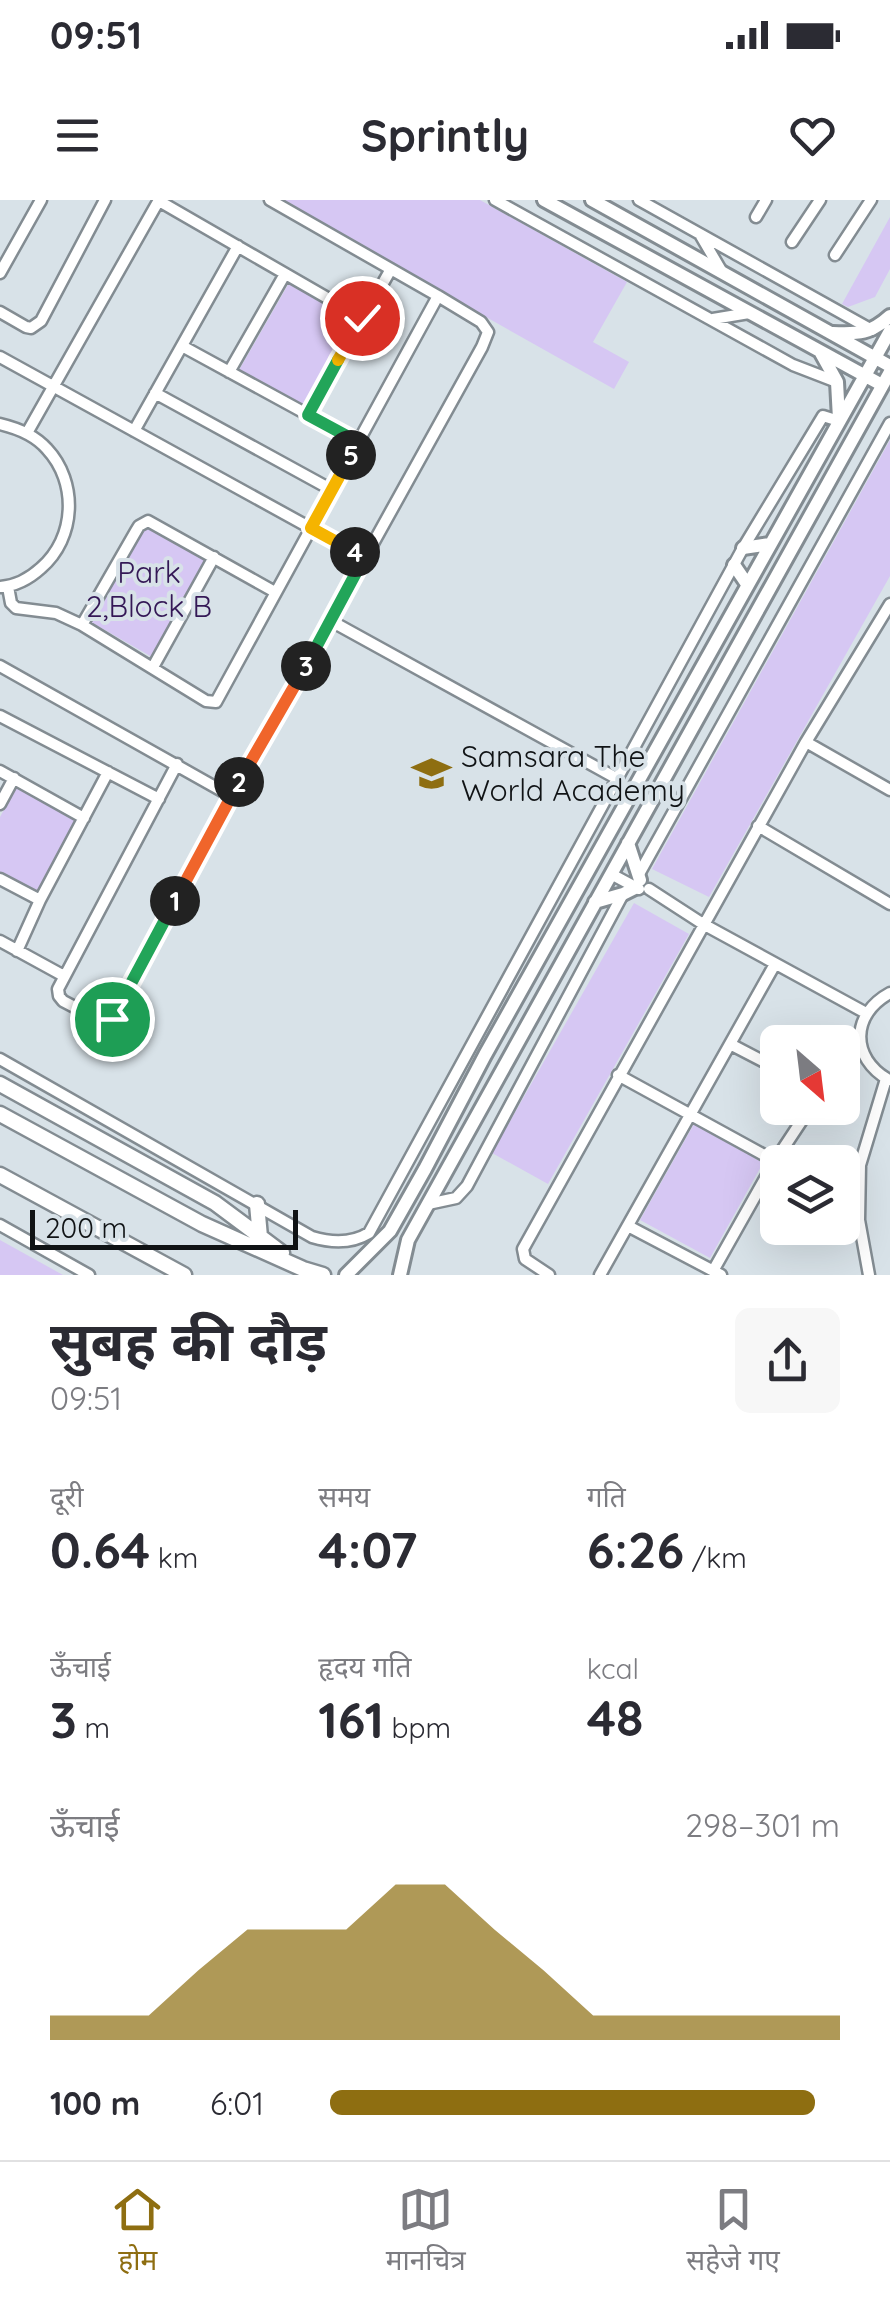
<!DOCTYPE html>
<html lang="hi">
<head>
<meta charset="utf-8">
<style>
	:root { --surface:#fff; --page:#f7f7f7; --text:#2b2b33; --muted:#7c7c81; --line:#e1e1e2; --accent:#8e6e11 }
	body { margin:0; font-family:Quicksand,"Noto Sans Devanagari",sans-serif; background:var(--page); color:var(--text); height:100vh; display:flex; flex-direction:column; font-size:38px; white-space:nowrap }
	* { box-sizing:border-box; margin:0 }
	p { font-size:32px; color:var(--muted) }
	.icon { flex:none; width:55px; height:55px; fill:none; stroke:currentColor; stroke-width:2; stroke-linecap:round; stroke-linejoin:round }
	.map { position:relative; height:1075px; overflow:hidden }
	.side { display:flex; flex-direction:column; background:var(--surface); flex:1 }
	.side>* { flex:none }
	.needle { width:65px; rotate:152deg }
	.fabs { position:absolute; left:760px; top:825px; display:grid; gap:20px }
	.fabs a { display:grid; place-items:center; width:100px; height:100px; border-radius:15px; background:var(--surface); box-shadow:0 10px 40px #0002; font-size:50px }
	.scale { position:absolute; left:30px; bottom:25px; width:268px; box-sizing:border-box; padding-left:10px; border:5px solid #101315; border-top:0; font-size:28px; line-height:35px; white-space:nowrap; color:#101315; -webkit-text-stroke:8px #d8e2e8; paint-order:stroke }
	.pin { position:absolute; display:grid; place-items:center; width:85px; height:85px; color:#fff; margin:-42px; border:5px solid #fff; border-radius:50%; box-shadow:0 2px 10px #0007 }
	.km { position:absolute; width:50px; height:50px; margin:-25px; border-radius:50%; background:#222; color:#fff; font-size:28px; line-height:50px; text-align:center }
	.round { display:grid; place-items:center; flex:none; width:105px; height:105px; border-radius:15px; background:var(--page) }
	.overview { display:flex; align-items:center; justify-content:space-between; height:170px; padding:0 50px }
	h1 { font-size:55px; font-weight:700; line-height:75px }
	.metrics { display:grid; grid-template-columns:repeat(3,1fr); gap:15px; height:170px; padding:10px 50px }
	.metrics div { display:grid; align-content:center }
	.metrics b { font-size:50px; font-weight:700 }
	.metrics small { font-size:28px; font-weight:400 }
	.metrics p { font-size:28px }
	.chart { height:280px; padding:20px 50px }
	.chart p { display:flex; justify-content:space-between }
	.chart svg { width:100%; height:180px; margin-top:10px; fill:var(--accent); opacity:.7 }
	ul { padding:0 50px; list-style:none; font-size:32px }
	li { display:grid; grid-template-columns:160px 120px 1fr; align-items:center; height:75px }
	li i { height:25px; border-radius:12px; background:var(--accent) }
	.status { display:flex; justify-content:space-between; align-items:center; height:70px; padding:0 50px; background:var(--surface); direction:ltr }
	.status svg { height:28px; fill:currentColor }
	header { display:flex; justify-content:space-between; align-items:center; height:130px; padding:0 50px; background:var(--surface); font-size:45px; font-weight:700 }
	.tabs { display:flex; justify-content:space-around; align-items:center; height:140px; border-top:2px solid var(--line); background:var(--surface); font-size:28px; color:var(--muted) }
	.tabs a { display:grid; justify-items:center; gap:5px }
	.tabs .active { color:var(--accent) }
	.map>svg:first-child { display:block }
	.green { fill:#d6c7f3 }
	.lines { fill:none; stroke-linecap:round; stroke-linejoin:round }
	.minor-casing { stroke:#838c92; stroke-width:15 }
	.tertiary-casing { stroke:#838c92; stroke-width:18 }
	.secondary-casing { stroke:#838c92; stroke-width:19 }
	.minor { stroke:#fff; stroke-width:10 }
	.tertiary { stroke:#fff; stroke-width:12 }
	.secondary { stroke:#fff; stroke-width:14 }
	.split-1-casing { stroke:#fff; stroke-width:20 }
	.split-2-casing { stroke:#fff; stroke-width:20 }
	.split-3-casing { stroke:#fff; stroke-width:20 }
	.split-4-casing { stroke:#fff; stroke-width:20 }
	.split-5-casing { stroke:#fff; stroke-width:20 }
	.split-6-casing { stroke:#fff; stroke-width:20 }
	.split-7-casing { stroke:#fff; stroke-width:20 }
	.split-1 { stroke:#22a559; stroke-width:12 }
	.split-2 { stroke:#f0652b; stroke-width:12 }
	.split-3 { stroke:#f0652b; stroke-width:12 }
	.split-4 { stroke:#22a559; stroke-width:12 }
	.split-5 { stroke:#f5b400; stroke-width:12 }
	.split-6 { stroke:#22a559; stroke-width:12 }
	.split-7 { stroke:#f5b400; stroke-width:12 }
	.labels { text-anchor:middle; stroke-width:8; stroke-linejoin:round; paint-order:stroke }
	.park-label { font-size:30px; fill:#341856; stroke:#d8e2e8 }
	.poi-label { font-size:30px; fill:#101315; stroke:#d8e2e8; text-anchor:start }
</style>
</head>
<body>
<div class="status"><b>09:51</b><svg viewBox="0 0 49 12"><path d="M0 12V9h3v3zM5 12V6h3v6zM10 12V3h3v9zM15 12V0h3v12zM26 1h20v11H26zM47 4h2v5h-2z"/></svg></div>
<header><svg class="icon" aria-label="menu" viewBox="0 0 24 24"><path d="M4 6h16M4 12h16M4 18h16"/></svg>Sprintly<svg class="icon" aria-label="heart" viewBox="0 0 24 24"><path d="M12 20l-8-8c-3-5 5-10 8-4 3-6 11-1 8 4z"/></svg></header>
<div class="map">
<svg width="890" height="1075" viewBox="0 0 890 1075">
	<rect width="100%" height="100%" fill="#d8e2e8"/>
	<!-- green -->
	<path class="green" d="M278,0H480L627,82L593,142L629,162L614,189Z
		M890,17V69L875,97L848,107L842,104Z
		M289,83L354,119L304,207L239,170Z
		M890,240V376L709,697L652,669Z
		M146,324L208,358L152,457L91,422Z
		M16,588L77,621L38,692L0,672V617Z
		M634,703L689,734L548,984L492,953Z
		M694,924L763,963L710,1058L640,1020Z
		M0,1040L63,1075H0Z"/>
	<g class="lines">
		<defs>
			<path id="minor" d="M495,0L793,165L837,182
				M639,0L872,130
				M159,1L362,118
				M756,17L766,0
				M701,36L722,72
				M792,42L820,0
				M835,55L871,0
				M0,73L41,0
				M0,112L26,127L31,128L41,121L105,0
				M713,119L749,113
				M182,146L358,242
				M0,157L365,358
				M229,172L285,74
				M155,193L332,290
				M308,215L391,69
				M0,224C17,228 35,235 47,249C78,282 76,338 41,368C30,378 16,386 0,387
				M134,231L238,46
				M27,233L159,0
				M8,387L11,403L16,408L56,413L82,425L206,501L216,502L438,96
				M331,421L616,578
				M82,425L136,331L139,326L148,321L275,392
				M0,466L231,596
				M153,467L214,357
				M0,516L159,599
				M806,542L890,590
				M177,564L58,789L59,796L63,801L103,822L112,819L231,596L331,421L365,358L482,147L488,132L481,122L438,96L270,0
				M0,571L84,618
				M0,604L14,578
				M758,626L890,704
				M611,674L639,689
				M639,674L890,223
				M0,679L40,700
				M649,689L703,724L866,813
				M0,741L64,776
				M17,751L40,700L108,572
				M730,844L778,869
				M0,859L312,1037C332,1043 351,1044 369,1033L743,348L823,216L839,221
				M618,875L775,961
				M889,880C850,858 851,814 890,793
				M428,1004L456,998L467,986L623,694
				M0,1025L89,1075
				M628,1026L721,1075
				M713,1071L775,961L810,908
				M549,1075L525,1059L523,1049L806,542L890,404
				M600,1075L775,764
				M869,1075L859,1020L860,965L886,879"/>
			<path id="tertiary" d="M544,0L882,185
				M592,0L890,166
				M833,133C859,134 870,134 890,116
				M821,153L837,182L839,219
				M743,348L770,344
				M734,365L747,384
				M628,643L640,680
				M595,702L623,694L635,688
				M346,1075L390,1031L425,969L485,855L890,131
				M400,1075L408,1040L890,172"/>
			<path id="secondary" d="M0,884L215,1003L282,1053
				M0,914L202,1024L303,1069L323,1075
				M0,975L184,1075
				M257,1004L260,1037"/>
		</defs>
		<!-- minor casing -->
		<use href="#minor" class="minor-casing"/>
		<!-- tertiary casing -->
		<use href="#tertiary" class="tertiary-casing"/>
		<!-- secondary casing -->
		<use href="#secondary" class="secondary-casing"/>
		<!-- minor -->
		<use href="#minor" class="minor"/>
		<!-- tertiary -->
		<use href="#tertiary" class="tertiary"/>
		<!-- secondary -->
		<use href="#secondary" class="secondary"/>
	</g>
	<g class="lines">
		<defs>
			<path id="split-1" d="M112,819L175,701"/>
			<path id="split-2" d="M175,701L239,582"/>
			<path id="split-3" d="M239,582L306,466"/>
			<path id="split-4" d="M306,466L364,358L355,352"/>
			<path id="split-5" d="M351,255L311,328L355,352"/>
			<path id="split-6" d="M338,160L308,215L358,242L351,255"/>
			<path id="split-7" d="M338,160L362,118"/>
		</defs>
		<!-- split-1 casing -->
		<use href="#split-1" class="split-1-casing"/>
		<!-- split-2 casing -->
		<use href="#split-2" class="split-2-casing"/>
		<!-- split-3 casing -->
		<use href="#split-3" class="split-3-casing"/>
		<!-- split-4 casing -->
		<use href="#split-4" class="split-4-casing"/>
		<!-- split-5 casing -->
		<use href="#split-5" class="split-5-casing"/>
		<!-- split-6 casing -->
		<use href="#split-6" class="split-6-casing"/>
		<!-- split-7 casing -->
		<use href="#split-7" class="split-7-casing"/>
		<!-- split-1 -->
		<use href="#split-1" class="split-1"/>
		<!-- split-2 -->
		<use href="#split-2" class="split-2"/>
		<!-- split-3 -->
		<use href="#split-3" class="split-3"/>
		<!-- split-4 -->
		<use href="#split-4" class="split-4"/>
		<!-- split-5 -->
		<use href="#split-5" class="split-5"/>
		<!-- split-6 -->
		<use href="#split-6" class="split-6"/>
		<!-- split-7 -->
		<use href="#split-7" class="split-7"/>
	</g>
	<!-- icons -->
	<defs>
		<symbol id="school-bare" viewBox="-9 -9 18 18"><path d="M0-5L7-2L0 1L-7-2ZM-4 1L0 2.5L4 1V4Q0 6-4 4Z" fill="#8e6e11" stroke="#d8e2e8" stroke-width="2.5" paint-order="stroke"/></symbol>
	</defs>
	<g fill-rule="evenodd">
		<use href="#school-bare" x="404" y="546" width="55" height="55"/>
	</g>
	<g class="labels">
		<!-- park labels -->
		<g class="park-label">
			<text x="149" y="383">Park<tspan x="149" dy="34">2,Block B</tspan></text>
		</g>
		<!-- poi labels -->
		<g class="poi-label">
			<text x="461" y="567">Samsara The<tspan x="461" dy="34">World Academy</tspan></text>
		</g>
	</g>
</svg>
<div class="fabs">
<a><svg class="needle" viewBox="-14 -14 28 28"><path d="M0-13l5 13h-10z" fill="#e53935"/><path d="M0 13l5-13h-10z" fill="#7c7c81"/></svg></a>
<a><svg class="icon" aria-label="layers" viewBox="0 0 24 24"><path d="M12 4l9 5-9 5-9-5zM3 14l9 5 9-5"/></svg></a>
</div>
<div class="scale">200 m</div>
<div class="pin" style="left:112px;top:819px;background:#1e9e55"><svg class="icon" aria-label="arrive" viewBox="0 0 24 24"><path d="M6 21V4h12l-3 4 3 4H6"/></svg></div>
<div class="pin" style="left:362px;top:118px;background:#d93025"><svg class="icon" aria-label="check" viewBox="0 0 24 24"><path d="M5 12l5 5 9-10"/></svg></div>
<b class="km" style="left:175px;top:701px">1</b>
<b class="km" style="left:239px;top:582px">2</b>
<b class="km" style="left:306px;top:466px">3</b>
<b class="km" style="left:355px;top:352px">4</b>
<b class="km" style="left:351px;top:255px">5</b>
</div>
<section class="side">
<div class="overview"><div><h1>सुबह की दौड़</h1><p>09:51</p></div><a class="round"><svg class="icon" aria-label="share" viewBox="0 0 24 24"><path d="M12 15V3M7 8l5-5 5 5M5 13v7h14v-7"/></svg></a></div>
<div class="metrics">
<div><p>दूरी</p><b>0.64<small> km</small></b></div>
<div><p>समय</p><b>4:07</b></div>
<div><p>गति</p><b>6:26<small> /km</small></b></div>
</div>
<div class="metrics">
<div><p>ऊँचाई</p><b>3<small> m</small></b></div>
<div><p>हृदय गति</p><b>161<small> bpm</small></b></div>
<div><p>kcal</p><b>48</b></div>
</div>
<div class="chart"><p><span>ऊँचाई</span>298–301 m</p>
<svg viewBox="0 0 160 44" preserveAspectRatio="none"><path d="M0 44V38L10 38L20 38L30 27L40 17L50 17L60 17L70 6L80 6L90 17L100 27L110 38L120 38L130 38L140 38L150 38L160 38V44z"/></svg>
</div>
<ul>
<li><b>100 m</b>6:01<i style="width:95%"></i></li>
</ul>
</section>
<nav class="tabs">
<a class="active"><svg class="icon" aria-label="home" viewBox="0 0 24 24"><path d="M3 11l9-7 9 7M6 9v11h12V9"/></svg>होम</a>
<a><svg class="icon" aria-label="map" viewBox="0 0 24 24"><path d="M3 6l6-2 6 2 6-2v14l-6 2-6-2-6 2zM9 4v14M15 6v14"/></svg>मानचित्र</a>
<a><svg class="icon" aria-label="saved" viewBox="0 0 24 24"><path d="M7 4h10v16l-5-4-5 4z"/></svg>सहेजे गए</a>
</nav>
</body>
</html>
